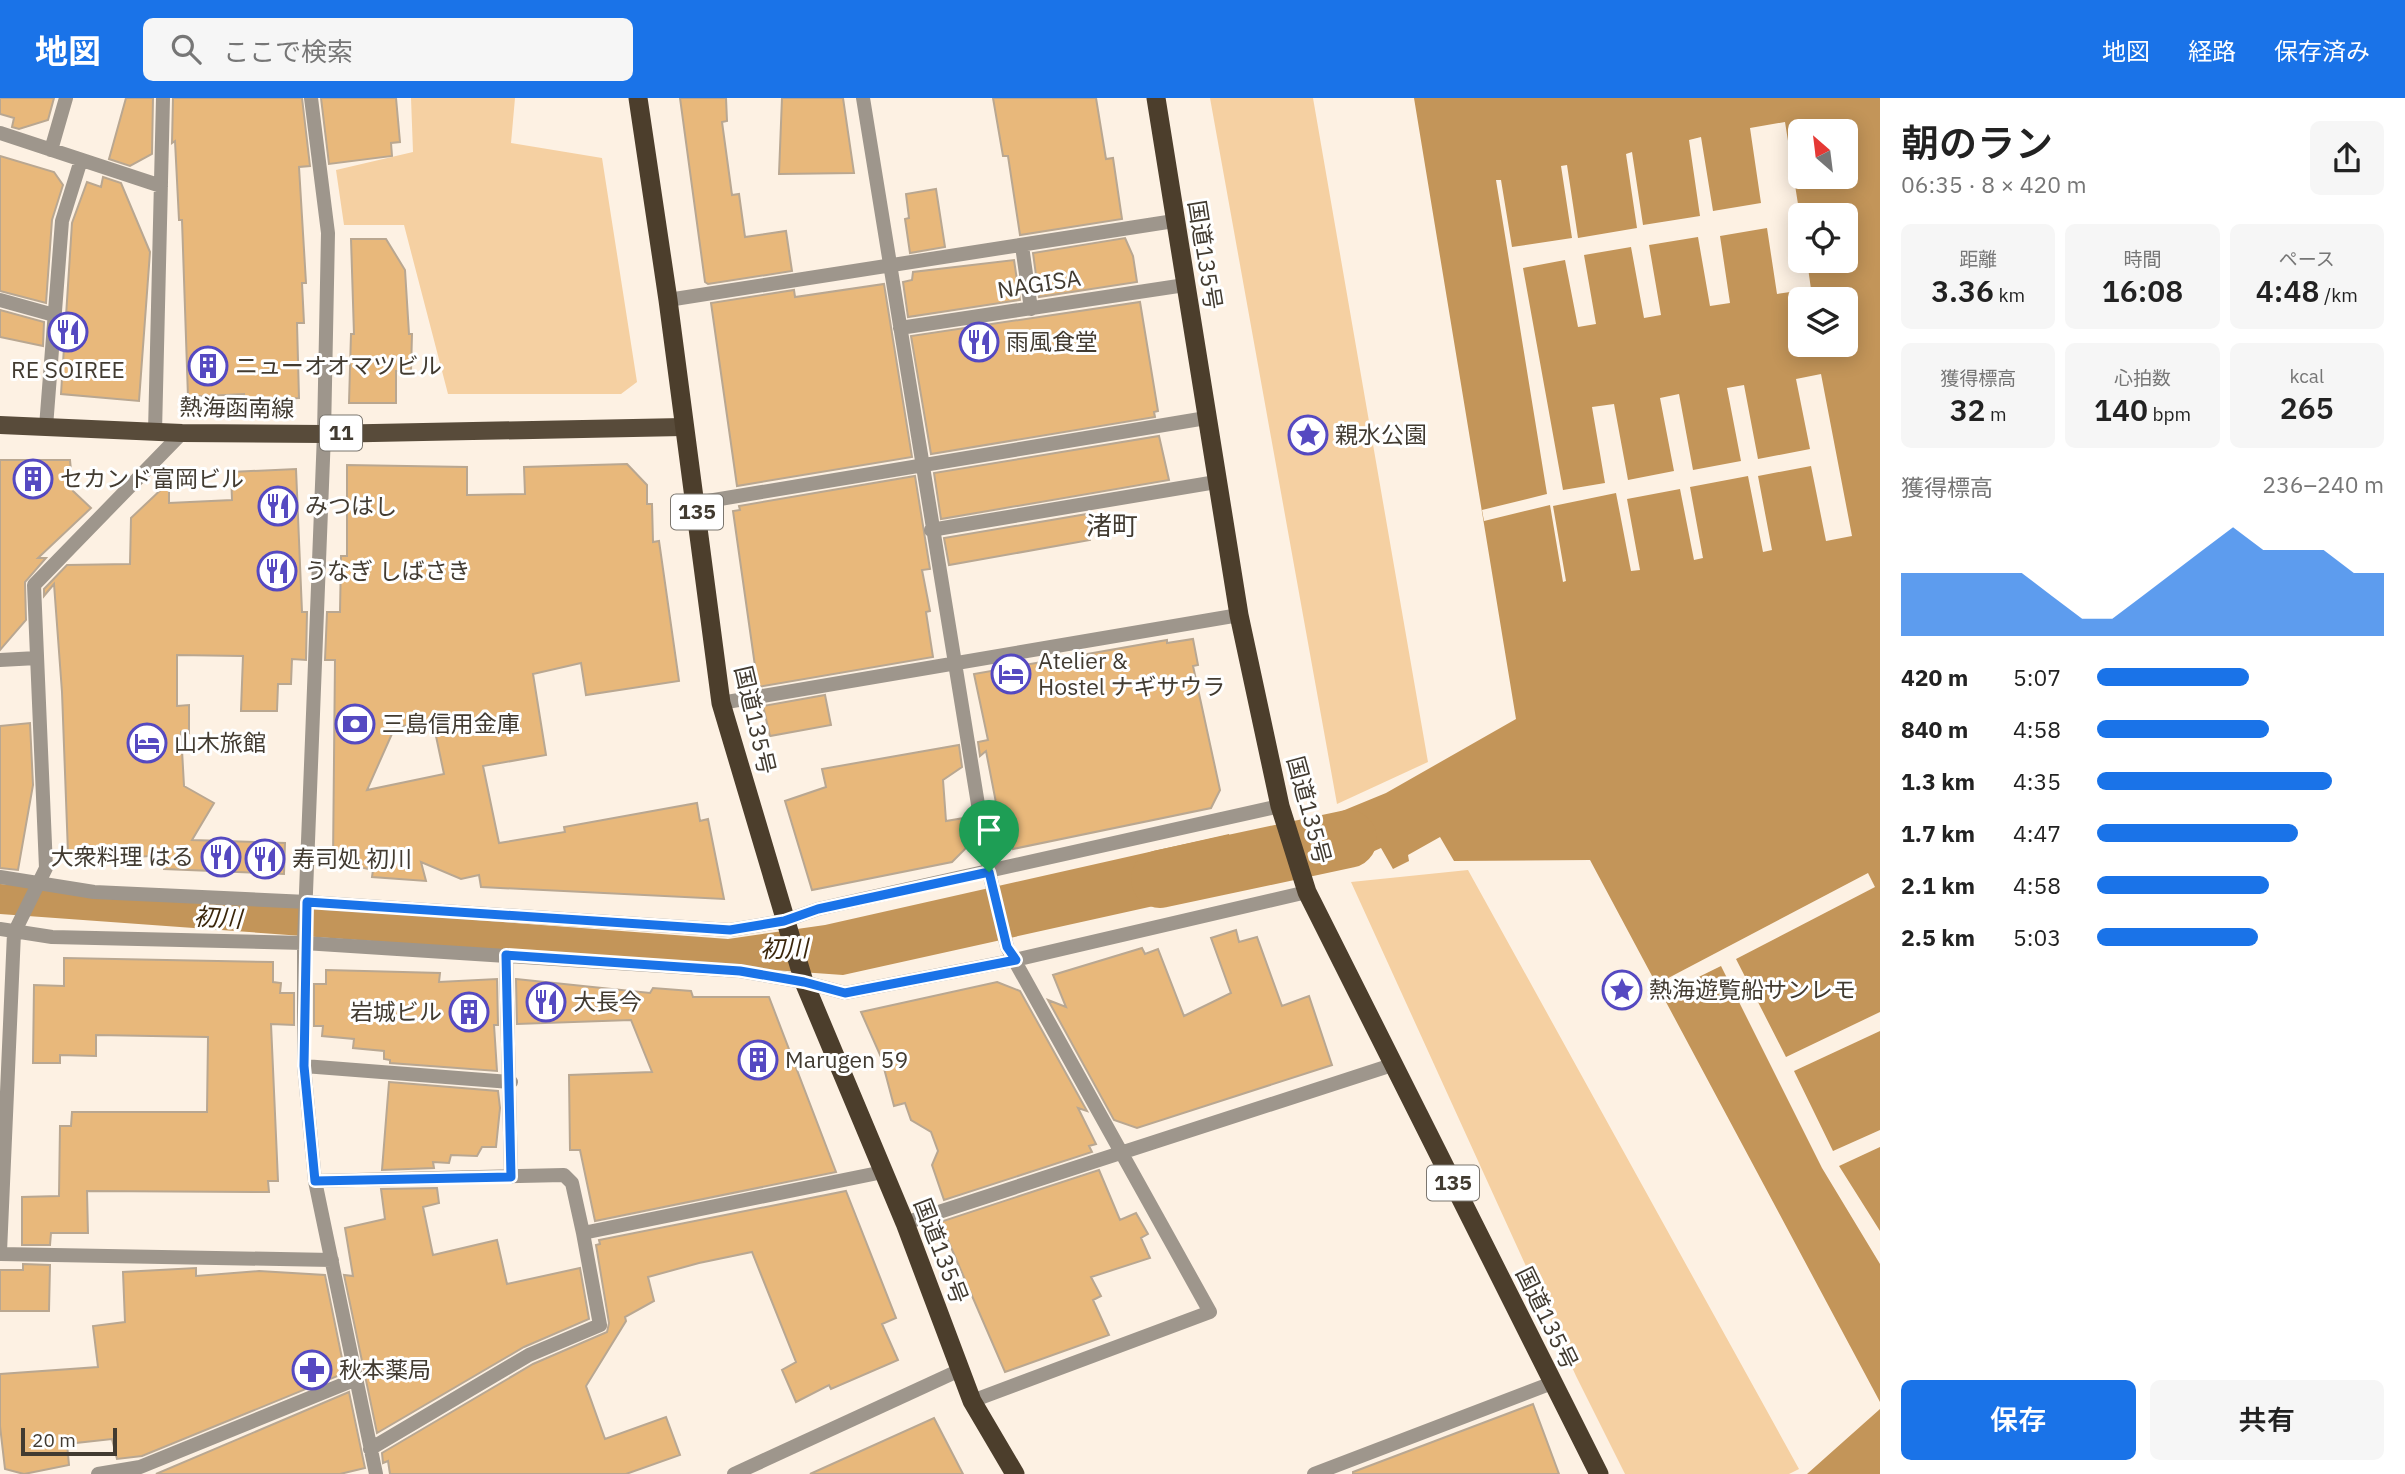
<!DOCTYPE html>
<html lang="ja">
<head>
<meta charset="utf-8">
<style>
	:root { --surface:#fff; --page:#f6f6f6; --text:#222; --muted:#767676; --accent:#1a73e8 }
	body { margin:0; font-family:"IBM Plex Sans","Noto Sans JP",sans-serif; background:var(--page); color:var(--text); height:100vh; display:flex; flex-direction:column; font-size:26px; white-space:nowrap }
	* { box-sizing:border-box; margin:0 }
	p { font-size:23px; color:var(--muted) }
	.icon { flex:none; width:38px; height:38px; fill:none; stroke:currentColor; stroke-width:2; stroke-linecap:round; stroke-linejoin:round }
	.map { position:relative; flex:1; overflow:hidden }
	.drawer { display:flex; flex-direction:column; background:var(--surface); width:525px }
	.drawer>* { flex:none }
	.needle { width:46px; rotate:332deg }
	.buttons { position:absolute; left:1788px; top:21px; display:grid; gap:14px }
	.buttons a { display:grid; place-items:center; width:70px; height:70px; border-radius:10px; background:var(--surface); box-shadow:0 4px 18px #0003; font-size:35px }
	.scale { position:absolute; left:21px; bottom:18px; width:96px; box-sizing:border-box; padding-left:7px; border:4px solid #423b31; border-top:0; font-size:19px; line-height:24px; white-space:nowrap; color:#423b31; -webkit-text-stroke:5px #fff; paint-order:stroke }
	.pin { position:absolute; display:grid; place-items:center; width:60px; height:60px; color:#fff; margin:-72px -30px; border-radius:50% 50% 50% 0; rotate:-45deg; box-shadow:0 0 7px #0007 }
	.pin .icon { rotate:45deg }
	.round { display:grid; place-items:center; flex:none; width:74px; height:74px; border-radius:10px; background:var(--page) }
	.headline { display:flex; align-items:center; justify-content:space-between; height:119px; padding:0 21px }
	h1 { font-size:38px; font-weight:600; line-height:52px }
	.stats { display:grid; grid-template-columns:repeat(3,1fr); gap:10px; height:119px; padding:7px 21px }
	.stats div { display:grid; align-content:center; border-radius:10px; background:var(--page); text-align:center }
	.stats b { font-size:30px; font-weight:600 }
	.stats small { font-size:19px; font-weight:400 }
	.stats p { font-size:19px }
	.chart { height:196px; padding:14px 21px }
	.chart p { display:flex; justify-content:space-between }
	.chart svg { width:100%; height:126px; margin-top:7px; fill:var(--accent); opacity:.7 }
	.action { display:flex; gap:14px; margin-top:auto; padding:14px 21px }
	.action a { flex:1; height:80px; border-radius:10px; background:var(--accent); color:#fff; font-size:28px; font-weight:600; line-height:80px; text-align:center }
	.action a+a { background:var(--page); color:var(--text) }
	ul { padding:0 21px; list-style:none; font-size:23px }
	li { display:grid; grid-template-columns:112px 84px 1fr; align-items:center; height:52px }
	li i { height:18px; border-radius:9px; background:var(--accent) }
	header { display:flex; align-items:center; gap:42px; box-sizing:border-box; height:98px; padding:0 35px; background:var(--accent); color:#fff }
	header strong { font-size:33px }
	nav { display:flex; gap:38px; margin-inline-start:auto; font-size:24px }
	.search { width:490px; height:63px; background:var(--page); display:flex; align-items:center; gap:18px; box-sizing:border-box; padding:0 24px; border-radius:10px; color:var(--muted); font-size:26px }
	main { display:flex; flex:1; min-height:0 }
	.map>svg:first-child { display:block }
	.green { fill:#f5d0a2 }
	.water { fill:#c39559; fill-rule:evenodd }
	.pier { fill:#fdf1e3 }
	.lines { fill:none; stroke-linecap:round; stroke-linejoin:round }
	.river { stroke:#c39559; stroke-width:58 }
	.building { fill:#e8b87b; stroke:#b9a791; stroke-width:2; fill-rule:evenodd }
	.minor { stroke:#9e968c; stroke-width:14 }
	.tertiary { stroke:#9e968c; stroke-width:14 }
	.primary { stroke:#584b3a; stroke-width:18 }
	.trunk { stroke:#4c3e2c; stroke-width:19 }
	.route-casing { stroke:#fff; stroke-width:14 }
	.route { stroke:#1a73e8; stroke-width:9 }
	.labels { text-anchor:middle; stroke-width:6; stroke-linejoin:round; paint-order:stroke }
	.shield { fill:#fff; stroke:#7b766f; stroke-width:2 }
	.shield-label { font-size:21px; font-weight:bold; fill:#423b31 }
	.street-label { font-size:23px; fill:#423b31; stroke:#fff }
	.poi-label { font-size:23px; fill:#423b31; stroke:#fff; text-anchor:start }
	.water-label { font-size:24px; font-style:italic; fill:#3b270c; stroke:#fff }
	.quarter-label { font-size:26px; fill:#423b31; stroke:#fff }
</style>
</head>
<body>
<header>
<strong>地図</strong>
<div class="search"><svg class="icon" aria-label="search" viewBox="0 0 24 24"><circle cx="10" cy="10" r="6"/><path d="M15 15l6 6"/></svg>ここで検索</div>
<nav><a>地図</a><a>経路</a><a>保存済み</a></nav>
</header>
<main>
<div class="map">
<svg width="1880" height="1376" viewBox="0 0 1880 1376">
	<rect width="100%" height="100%" fill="#fdf1e3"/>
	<!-- green -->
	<path class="green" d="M411,0H515L511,45L602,60L637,284L621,296H448L404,127H344L336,72L413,54Z
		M1210,0H1313L1428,664L1337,706Z
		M1468,772L1799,1371L1789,1376H1625L1576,1278L1351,784Z"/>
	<!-- water -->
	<path class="water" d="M1414,0H1880V1304L1590,762L1454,763L1440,739L1408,757L1409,763L1393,771L1381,750L1345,766L1330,718L1386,695L1516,621ZM1801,33H1846V79H1801ZM1801,117H1846V163H1801ZM1801,201H1846V247H1801Z
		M1229,736L1244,788L843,877L0,816V786L728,841L825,827Z
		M1880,1311V1376H1807Z"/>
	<!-- pier -->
	<path class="pier" d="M1785,24L1801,125V163H1807L1811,191L1777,196L1767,130L1720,138L1730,205L1710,208L1698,139L1649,147L1661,217L1644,220L1631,149L1584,157L1596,226L1578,229L1565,162L1523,170L1563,392L1605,385L1592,309L1614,306L1628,382L1674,373L1660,300L1679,296L1693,372L1741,363L1727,290L1744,287L1758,361L1810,351L1796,281L1821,276L1852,438L1826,443L1811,368L1758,378L1772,452L1763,454L1748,378L1690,389L1703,460L1694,462L1680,391L1627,401L1640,472L1631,473L1616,395L1553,408L1566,483L1563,484L1550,407L1484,423L1482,412L1547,396L1496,82H1501L1512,149L1572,140L1561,68L1567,67L1578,140L1637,130L1626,56L1632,54L1643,127L1700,118L1689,42L1701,39L1713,113L1761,105L1750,30Z
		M1868,775L1875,789L1736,861L1786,959L1880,914V933L1794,973L1833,1053L1880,1032V1049L1839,1068L1880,1133V1166L1822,1070L1721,868L1658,899L1655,887Z"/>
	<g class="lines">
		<!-- river -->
		<path class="river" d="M1160,781L1348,741"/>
	</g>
	<!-- building -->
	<path class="building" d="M0,0H54L48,22L19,31L12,29L14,20L0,16Z
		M126,0H153L152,56L130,68L109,61Z
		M173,0H302L310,68L299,69L306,185H302L304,225H297L299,300L244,302V296L188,299L182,122H179L175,43L172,45Z
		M321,0H396L400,44L391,45L392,58L329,66Z
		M680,0H726L727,23L722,24L732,97L739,96L745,139L786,133L792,173L708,186L705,184Z
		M782,0H843L854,75L779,76Z
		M993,0H1096L1106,61L1113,60L1122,121L1020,137L1008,58H1003Z
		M0,58L54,74L63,87L52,122L46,205L0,193Z
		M103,79L121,85L150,154L139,303L61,296L72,125L87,84L101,89Z
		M936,91L945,149L910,155L905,121L909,120L906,96Z
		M1125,140L1133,158L1137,184L1039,199L1033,155Z
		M351,141H386L405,172L409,236H412L411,273H396V305H349L351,236H354Z
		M1014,162L1020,202L908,219L903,184L912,182L913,174Z
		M884,186L912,359L737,388L711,205L794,192L795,199Z
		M1140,204L1158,313L1154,314L1155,319L931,356L911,238Z
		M0,212L44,224L43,248L0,239Z
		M1159,338L1169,382L941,421L934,375Z
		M0,362H70L73,393L91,410L38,460H46L25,484L26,522L0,552Z
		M627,366L647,387V406H652L653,444L659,443L679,583L586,597L581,565L533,576L546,657L483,668L499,745L565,734L564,729L697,705L700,723L708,721L724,801L481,789L479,777L461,781L421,764L426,783L372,779L373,772L333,763L335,562H325L327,514H340L341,458H347V367L467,369V397L525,396L524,369ZM433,624L444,676L367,692L395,629Z
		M296,371L302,514H307L306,562L292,561L291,586H278L277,613H241L243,558L177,557V608L189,607V635L181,634L184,688L214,705L192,742L285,745L284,776L164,771V757L79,763V754L68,755L62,594L54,486L44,498V491L67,467L130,466L131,420L169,384V405L232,402L231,374Z
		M915,378L930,471L922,472L930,513L926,514L933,559L758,589L733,413L740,412L739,408Z
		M1087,416L1090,442L949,467L944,440Z
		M1193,541L1198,567L1193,568L1220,692L1211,710L1013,751L1006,711L991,726L989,716L998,715L986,653L980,658L978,644L988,642L974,576L1167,542V545Z
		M825,597L831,627L770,638L763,608Z
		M30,625L33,687L18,772L0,770V628Z
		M959,647L962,669L943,682L946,723L970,719L974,742L952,764L812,792L785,703L826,689L822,671Z
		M1236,832L1239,844L1257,839L1282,908L1309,898L1332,967L1137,1030L1114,1022L1048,902L1066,909L1053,877L1142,850L1145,856L1158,851L1184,918L1231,895L1211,840Z
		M64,860L273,864V884L281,885L280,895H294V927L271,926L278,1083H268L269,1094L87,1093L88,1135H51L50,1147H22V1099L59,1098L60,1028H71L72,1014H207L208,939L96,937V958L60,957V965H33L34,887L64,888Z
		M326,872L440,875L439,884L497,881L498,927H494L497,973L390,965V962L384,961V953L353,950L354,941L322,938L323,928H314V886H326Z
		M516,881L650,895L653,890L691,893L693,899H769L836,1074L595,1123L580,1052H570L569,977L652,974L631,922L517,926Z
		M997,884L1020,893L1087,1013L1078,1010L1096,1046L1089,1048L1092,1054L944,1102L932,1067L938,1053L931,1034L911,1022L905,1005L894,1008L881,959L861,914Z
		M389,984L498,993L500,1010L496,1049H482L477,1058L451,1057L449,1065L433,1064L434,1070L382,1072Z
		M1099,1072L1120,1122L1136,1115L1148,1136L1141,1140L1150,1160L1091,1179L1101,1198L1093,1202L1109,1237L1005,1274L940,1124Z
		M437,1090L439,1105L423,1109L433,1157L497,1142L507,1186L580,1170L589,1221L524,1249L377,1335L344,1177L353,1178L345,1130L385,1121L381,1091Z
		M846,1093L896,1220L882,1226L898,1262L831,1291L829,1287L796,1304L782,1272L796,1264L752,1154L699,1165L648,1179L654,1203L625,1219L626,1223L586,1288L605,1341L666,1319L680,1357L626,1376H390L388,1363L383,1365L382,1355L533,1266L607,1234L609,1225L596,1147L600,1146L599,1142Z
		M23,1166L50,1167L49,1213H0V1172H23Z
		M196,1170V1178L259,1173L325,1177L345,1275L142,1358L117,1361L112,1341L67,1346L69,1367L24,1376L5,1371L0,1328V1276L98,1269L93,1228L125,1224L123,1174Z
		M349,1294L365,1370L340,1376H156Z
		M1533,1306L1559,1376H1353V1374Z
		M934,1320L963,1376H810Z"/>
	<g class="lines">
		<!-- minor -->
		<path class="minor" d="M311,0L328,135L324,336L304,845V968L315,1083L376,1376
			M863,0L989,774L1007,849L1210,1214L972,1303
			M0,35L161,88
			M51,52L66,0
			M1022,148L1031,211
			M0,202L54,217
			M668,202L1174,123
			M900,230L1185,187
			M46,329L62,123L81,62
			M155,334L163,0
			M696,405L1206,320
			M931,432L1216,384
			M0,562L37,560
			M721,605L1239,517
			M0,779L94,794L307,804L730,832L784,823L818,811L1280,708
			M0,831L52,839L304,845L740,873L804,884L845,895L1015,862L1307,794
			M506,857L511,1079
			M304,968L511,984
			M315,1083L564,1077L572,1085L583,1135L883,1074
			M905,1125L1395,966
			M0,1154L14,835L46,770L34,487L182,335
			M0,1156L332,1162
			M370,1351L529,1257L600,1227L583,1135
			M98,1376L140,1369L354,1282
			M1314,1376L1552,1285"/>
		<!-- tertiary -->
		<path class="tertiary" d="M734,1376L960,1272"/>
		<!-- primary -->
		<path class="primary" d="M0,327L182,335L324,336L683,329"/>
		<!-- trunk -->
		<path class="trunk" d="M638,0L668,202L721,605L804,884L905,1125L972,1303L1015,1376
			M1156,0L1239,517L1280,708L1307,794L1599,1376"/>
	</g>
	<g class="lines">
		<defs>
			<path id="route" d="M989,774L1007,849L1016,862L845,895L804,884L740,873L506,857L511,1079L315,1083L304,968L307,804L730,832L784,823L818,811Z"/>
		</defs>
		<!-- route casing -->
		<use href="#route" class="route-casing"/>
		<!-- route -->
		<use href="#route" class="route"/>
	</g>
	<!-- icons -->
	<defs>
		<symbol id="restaurant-ring" viewBox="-11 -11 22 22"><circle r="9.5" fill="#fff" stroke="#5549c1" stroke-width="1.5"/><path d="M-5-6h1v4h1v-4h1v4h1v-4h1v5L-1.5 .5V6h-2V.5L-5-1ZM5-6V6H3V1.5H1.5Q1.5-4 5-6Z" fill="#5549c1"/></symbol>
		<symbol id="building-ring" viewBox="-11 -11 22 22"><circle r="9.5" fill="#fff" stroke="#5549c1" stroke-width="1.5"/><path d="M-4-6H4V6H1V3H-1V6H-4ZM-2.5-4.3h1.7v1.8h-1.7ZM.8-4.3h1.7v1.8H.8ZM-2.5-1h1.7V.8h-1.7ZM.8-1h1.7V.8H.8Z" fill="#5549c1"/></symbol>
		<symbol id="sight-ring" viewBox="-11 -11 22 22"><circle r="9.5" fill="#fff" stroke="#5549c1" stroke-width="1.5"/><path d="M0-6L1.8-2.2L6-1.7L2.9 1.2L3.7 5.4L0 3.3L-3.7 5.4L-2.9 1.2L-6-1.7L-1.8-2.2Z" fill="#5549c1"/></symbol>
		<symbol id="hotel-ring" viewBox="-11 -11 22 22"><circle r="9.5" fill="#fff" stroke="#5549c1" stroke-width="1.5"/><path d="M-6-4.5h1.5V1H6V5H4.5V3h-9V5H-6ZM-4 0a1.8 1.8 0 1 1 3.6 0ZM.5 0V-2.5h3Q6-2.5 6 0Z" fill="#5549c1"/></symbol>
		<symbol id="bank-ring" viewBox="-11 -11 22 22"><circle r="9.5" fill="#fff" stroke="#5549c1" stroke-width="1.5"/><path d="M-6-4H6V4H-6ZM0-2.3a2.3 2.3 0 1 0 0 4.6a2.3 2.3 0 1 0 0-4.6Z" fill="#5549c1"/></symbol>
		<symbol id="pharmacy-ring" viewBox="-11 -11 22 22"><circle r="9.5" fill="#fff" stroke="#5549c1" stroke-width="1.5"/><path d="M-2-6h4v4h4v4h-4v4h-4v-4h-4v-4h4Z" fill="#5549c1"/></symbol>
	</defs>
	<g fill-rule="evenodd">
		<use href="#restaurant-ring" x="46" y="212" width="44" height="44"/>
		<use href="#restaurant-ring" x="957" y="222" width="44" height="44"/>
		<use href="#building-ring" x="186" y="246" width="44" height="44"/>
		<use href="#sight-ring" x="1286" y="315" width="44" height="44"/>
		<use href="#building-ring" x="11" y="359" width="44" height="44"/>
		<use href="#restaurant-ring" x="256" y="386" width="44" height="44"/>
		<use href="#restaurant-ring" x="255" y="451" width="44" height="44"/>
		<use href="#hotel-ring" x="989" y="554" width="44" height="44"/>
		<use href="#bank-ring" x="333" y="604" width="44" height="44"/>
		<use href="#hotel-ring" x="125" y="623" width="44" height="44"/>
		<use href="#restaurant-ring" x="199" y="737" width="44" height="44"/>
		<use href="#restaurant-ring" x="243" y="739" width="44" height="44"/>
		<use href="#sight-ring" x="1600" y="870" width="44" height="44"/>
		<use href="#restaurant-ring" x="524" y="882" width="44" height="44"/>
		<use href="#building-ring" x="447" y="892" width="44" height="44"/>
		<use href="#building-ring" x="736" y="940" width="44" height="44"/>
		<use href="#pharmacy-ring" x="290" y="1250" width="44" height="44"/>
	</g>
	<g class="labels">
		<!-- shield labels -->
		<g class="shield">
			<rect x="320" y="317.5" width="42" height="35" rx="5"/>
			<rect x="671" y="396.5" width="52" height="35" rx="5"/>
			<rect x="1427" y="1067.5" width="52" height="35" rx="5"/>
		</g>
		<g class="shield-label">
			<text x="341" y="342">11</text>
			<text x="697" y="421">135</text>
			<text x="1453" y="1092">135</text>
		</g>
		<!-- street labels -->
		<g class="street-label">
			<text transform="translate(1205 157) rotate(81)" y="8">国道135号</text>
			<text transform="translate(1039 186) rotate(-9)" y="8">NAGISA</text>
			<text transform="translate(237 310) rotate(1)" y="8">熱海函南線</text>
			<text transform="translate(755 622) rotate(77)" y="8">国道135号</text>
			<text transform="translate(1309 712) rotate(75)" y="8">国道135号</text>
			<text transform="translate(941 1153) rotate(69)" y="8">国道135号</text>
			<text transform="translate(1547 1220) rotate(64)" y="8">国道135号</text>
		</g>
		<!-- poi labels -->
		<g class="poi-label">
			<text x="1006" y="252">雨風食堂</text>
			<text x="235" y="276">ニューオオマツビル</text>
			<text x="68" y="280" text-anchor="middle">RE SOIREE</text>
			<text x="1335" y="345">親水公園</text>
			<text x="60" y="389">セカンド富岡ビル</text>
			<text x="305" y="416">みつはし</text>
			<text x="304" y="481">うなぎ しばさき</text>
			<text x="1038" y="571">Atelier &amp;<tspan x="1038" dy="26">Hostel ナギサウラ</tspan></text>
			<text x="382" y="634">三島信用金庫</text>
			<text x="174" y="653">山木旅館</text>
			<text x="194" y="767" text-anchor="end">大衆料理 はる</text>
			<text x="292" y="769">寿司処 初川</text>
			<text x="1649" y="900">熱海遊覧船サンレモ</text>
			<text x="573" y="912">大長今</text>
			<text x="442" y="922" text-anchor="end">岩城ビル</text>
			<text x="785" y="970">Marugen 59</text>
			<text x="339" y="1280">秋本薬局</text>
		</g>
		<!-- water labels -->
		<g class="water-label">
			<text transform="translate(218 820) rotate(3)" y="8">初川</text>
			<text transform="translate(784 851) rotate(-1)" y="8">初川</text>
		</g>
		<!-- quarter labels -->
		<g class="quarter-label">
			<text x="1112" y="437">渚町</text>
		</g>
	</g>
</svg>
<div class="buttons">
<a><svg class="needle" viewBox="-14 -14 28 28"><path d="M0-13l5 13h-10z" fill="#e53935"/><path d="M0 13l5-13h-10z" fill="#767676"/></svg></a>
<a><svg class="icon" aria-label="locate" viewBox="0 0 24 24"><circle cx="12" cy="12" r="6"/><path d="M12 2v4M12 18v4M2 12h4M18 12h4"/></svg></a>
<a><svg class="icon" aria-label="layers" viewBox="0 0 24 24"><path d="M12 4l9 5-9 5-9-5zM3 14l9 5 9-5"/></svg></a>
</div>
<div class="scale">20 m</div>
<div class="pin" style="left:989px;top:774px;background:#1e9e55"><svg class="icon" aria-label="arrive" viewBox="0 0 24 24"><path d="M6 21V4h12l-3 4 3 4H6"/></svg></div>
</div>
<section class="drawer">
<div class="headline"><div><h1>朝のラン</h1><p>06:35 · 8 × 420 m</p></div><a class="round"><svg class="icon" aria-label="share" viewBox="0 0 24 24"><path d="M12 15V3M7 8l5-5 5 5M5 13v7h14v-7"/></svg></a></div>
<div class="stats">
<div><p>距離</p><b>3.36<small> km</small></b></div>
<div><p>時間</p><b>16:08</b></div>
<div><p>ペース</p><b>4:48<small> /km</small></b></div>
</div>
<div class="stats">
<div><p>獲得標高</p><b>32<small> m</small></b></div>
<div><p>心拍数</p><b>140<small> bpm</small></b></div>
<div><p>kcal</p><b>265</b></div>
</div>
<div class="chart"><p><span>獲得標高</span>236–240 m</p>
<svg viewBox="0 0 160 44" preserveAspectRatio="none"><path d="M0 44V22L10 22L20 22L30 22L40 22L50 30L60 38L70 38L80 30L90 22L100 14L110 6L120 14L130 14L140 14L150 22L160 22V44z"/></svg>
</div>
<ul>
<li><b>420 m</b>5:07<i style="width:53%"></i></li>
<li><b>840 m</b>4:58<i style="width:60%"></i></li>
<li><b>1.3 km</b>4:35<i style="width:82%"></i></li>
<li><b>1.7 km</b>4:47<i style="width:70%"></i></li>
<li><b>2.1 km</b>4:58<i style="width:60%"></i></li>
<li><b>2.5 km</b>5:03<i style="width:56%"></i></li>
</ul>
<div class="action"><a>保存</a><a>共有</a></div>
</section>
</main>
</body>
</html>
